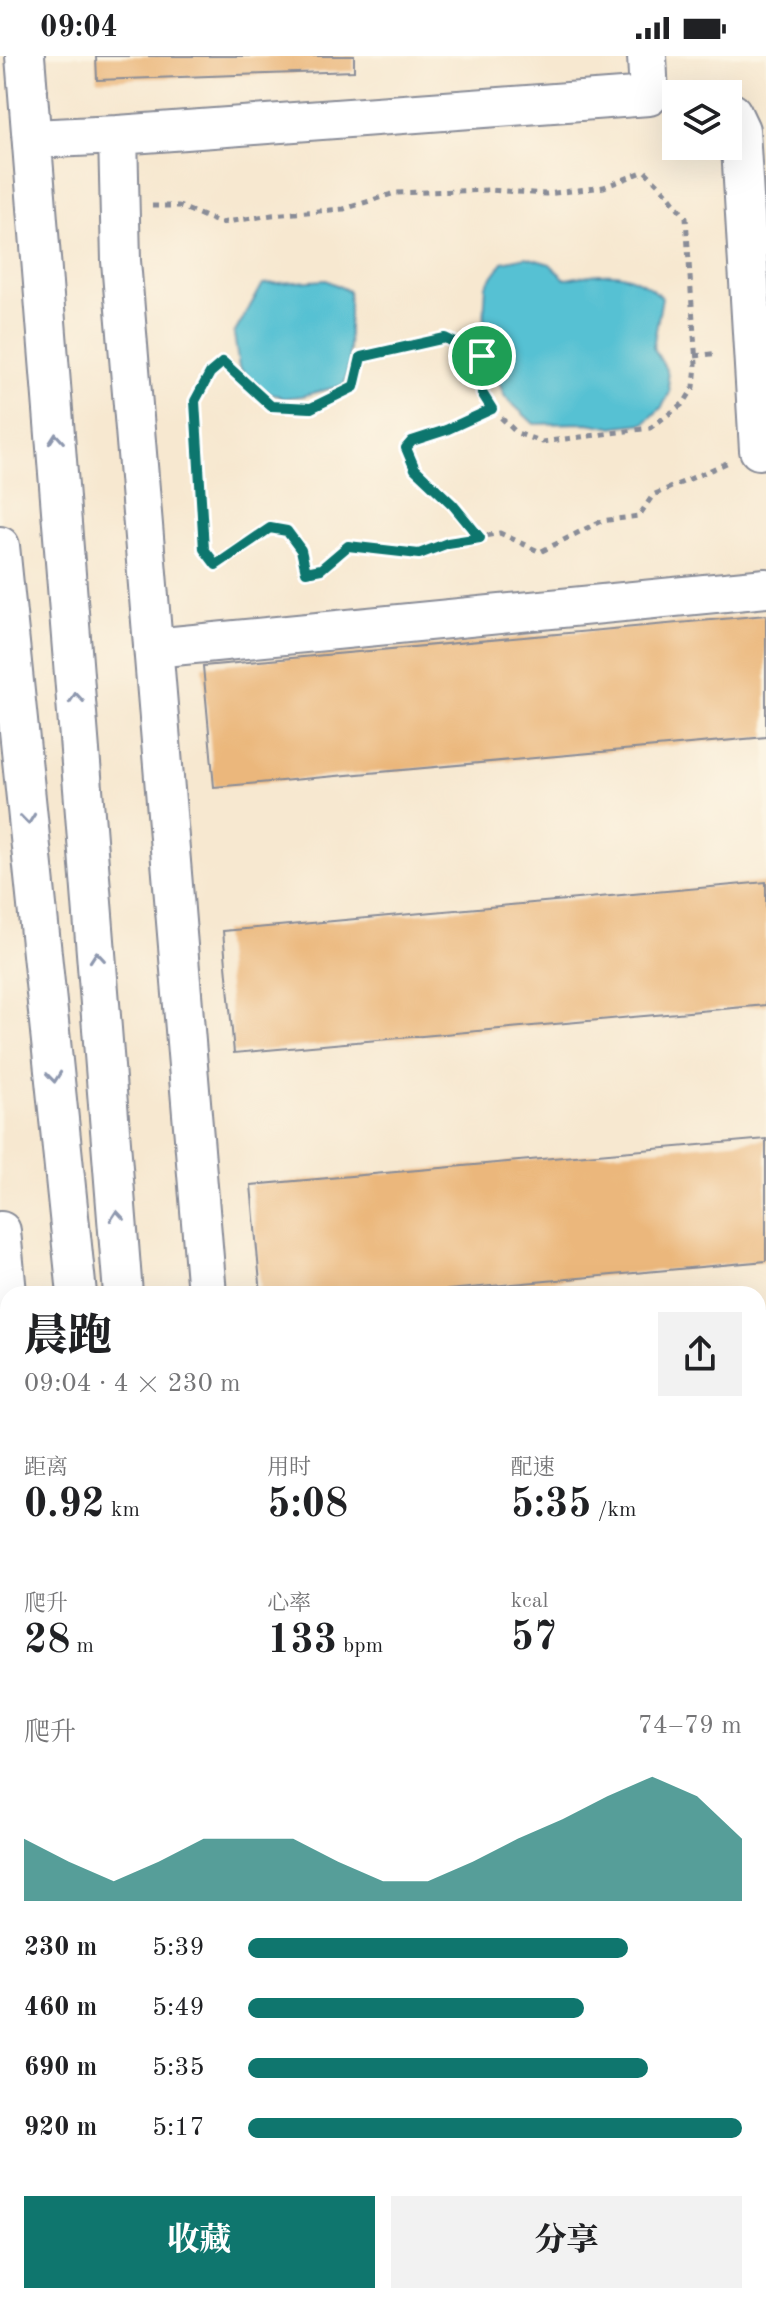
<!DOCTYPE html>
<html lang="zh">
<head>
<meta charset="utf-8">
<style>
	:root { --surface:#fff; --page:#f2f2f2; --text:#202124; --muted:#757577; --accent:#0f766e }
	body { margin:0; font-family:"Old Standard TT","Noto Serif SC",serif; background:var(--page); color:var(--text); height:100vh; display:flex; flex-direction:column; font-size:30px; white-space:nowrap }
	* { box-sizing:border-box; margin:0 }
	p { font-size:26px; color:var(--muted) }
	.icon { flex:none; width:44px; height:44px; fill:none; stroke:currentColor; stroke-width:2; stroke-linecap:round; stroke-linejoin:round }
	.map { position:relative; flex:1; overflow:hidden }
	.panel { position:absolute; left:0px; top:1230px; width:766px; height:1018px; display:flex; flex-direction:column; background:var(--surface); border-radius:24px 24px 0 0; box-shadow:0 8px 32px #0002 }
	.panel>* { flex:none }
	.fabs { position:absolute; left:662px; top:24px; display:grid; gap:16px }
	.fabs a { display:grid; place-items:center; width:80px; height:80px; border-radius:0px; background:var(--surface); box-shadow:0 8px 32px #0002; font-size:40px }
	.pin { position:absolute; display:grid; place-items:center; width:68px; height:68px; color:#fff; margin:-34px; border:4px solid #fff; border-radius:50%; box-shadow:0 2px 8px #0007 }
	.round { display:grid; place-items:center; flex:none; width:84px; height:84px; border-radius:0px; background:var(--page) }
	.overview { display:flex; align-items:center; justify-content:space-between; height:136px; padding:0 24px }
	h1 { font-size:44px; font-weight:800; line-height:60px }
	.metrics { display:grid; grid-template-columns:repeat(3,1fr); gap:12px; height:136px; padding:8px 24px }
	.metrics div { display:grid; align-content:center }
	.metrics b { font-size:40px; font-weight:800 }
	.metrics small { font-size:22px; font-weight:400 }
	.metrics p { font-size:22px }
	.chart { height:224px; padding:16px 24px }
	.chart p { display:flex; justify-content:space-between }
	.chart svg { width:100%; height:144px; margin-top:8px; fill:var(--accent); opacity:.7 }
	.action { display:flex; gap:16px; margin-top:auto; padding:16px 24px }
	.action a { flex:1; height:92px; border-radius:0px; background:var(--accent); color:#fff; font-size:32px; font-weight:800; line-height:92px; text-align:center }
	.action a+a { background:var(--page); color:var(--text) }
	ul { padding:0 24px; list-style:none; font-size:26px }
	li { display:grid; grid-template-columns:128px 96px 1fr; align-items:center; height:60px }
	li i { height:20px; border-radius:10px; background:var(--accent) }
	.status { display:flex; justify-content:space-between; align-items:center; height:56px; padding:0 40px; background:var(--surface); direction:ltr }
	.status svg { height:22px; fill:currentColor }
	.map>svg:first-child { display:block }
	.water { fill:#57c1d3; stroke:#397898; stroke-width:2 }
	.building { fill:#ebb77c }
	.lines { fill:none; stroke-linecap:round; stroke-linejoin:round }
	.minor-casing { stroke:#898c97; stroke-width:42 }
	.path { stroke:#898c97; stroke-width:5; stroke-dasharray:6 6; stroke-linecap:butt }
	.minor { stroke:#fff; stroke-width:38 }
	.rail { stroke:#1b2f5e; stroke-width:6; stroke-dasharray:12 6; stroke-linecap:butt }
	.oneway { stroke:#8d97ae }
	.route-casing { stroke:#fff; stroke-width:16 }
	.route { stroke:#0f766e; stroke-width:10 }
</style>
</head>
<body>
<div class="status"><b>09:04</b><svg viewBox="0 0 49 12"><path d="M0 12V9h3v3zM5 12V6h3v6zM10 12V3h3v9zM15 12V0h3v12zM26 1h20v11H26zM47 4h2v5h-2z"/></svg></div>
<div class="map">
<svg width="766" height="2247" viewBox="0 0 766 2247">
	<rect width="100%" height="100%" fill="#fcf5e5"/>
	<filter id="ink" filterUnits="userSpaceOnUse"><feTurbulence type="fractalNoise" baseFrequency=".0125" numOctaves="2"/><feDisplacementMap in="SourceGraphic" scale="16" xChannelSelector="R" yChannelSelector="G"/><feConvolveMatrix kernelMatrix="1 2 1 2 8 2 1 2 1" color-interpolation-filters="sRGB"/></filter>
	<filter id="wash" filterUnits="userSpaceOnUse"><feTurbulence type="fractalNoise" baseFrequency=".006" numOctaves="4" result="noise"/><feDisplacementMap in="SourceGraphic" scale="32" xChannelSelector="R" yChannelSelector="G"/><feGaussianBlur stdDeviation="1.8" result="paint"/><feColorMatrix in="noise" values="0 0 0 0 0 0 0 0 0 0 0 0 0 0 0 0 0 1.4 0 .05"/><feComposite in="paint" operator="in"/></filter>
	<g filter="url(#wash)">
		<rect width="100%" height="100%" fill="#f7e8d0"/>
		<!-- water -->
		<path class="water" d="M526,201L550,208L565,223C608,216 626,211 662,241L653,291L667,315L670,336L662,351L645,367L610,371L588,367L534,368L505,341L489,302L483,278L486,229L503,206Z
			M326,224L349,235V307L344,329L302,340L283,342L262,333L239,312L234,278L263,228Z"/>
		<g id="blocks">
			<!-- building -->
			<path class="building" d="M96,0H354V15L97,24Z
				M766,559V681L214,731L203,610Z
				M766,826V949L234,997L223,875Z
				M766,1083V1205L404,1238H261L251,1129Z
				M0,1345H2L8,1409V1412H0Z
				M766,1452V1638H758V1453Z
				M758,2022H766V2149H758Z
				M7,2050L8,2105L0,2106V2051Z
				M758,2223H766V2247H605V2240H758Z
				M257,2240H366V2247H256Z"/>
		</g>
	</g>
	<g filter="url(#ink)">
		<use href="#blocks" fill-opacity="0" stroke="#898c97" stroke-width="2"/>
		<g class="lines">
			<defs>
				<path id="minor" d="M25,0L123,1238
					M728,56L732,57L740,74L759,394
					M118,79L649,40L647,0
					M32,83L118,79L121,205L207,1238
					M0,490L77,1238
					M153,592L766,532
					M1,1175L8,1247
					M758,1276L766,1275
					M758,1384H766
					M758,1729H766
					M758,2165L766,2164
					M175,2240L176,2247
					M219,2240V2247"/>
			</defs>
			<!-- minor casing -->
			<use href="#minor" class="minor-casing"/>
			<!-- path -->
			<path class="path" d="M152,150H179L220,167L272,159L344,153L395,137L490,134L546,138L604,131L645,115L665,135L686,162L696,308L694,331L684,347L650,372L542,386L517,377L492,353L482,337V300L445,282L361,301L354,331L311,352L271,350L223,306L210,317L195,345L204,493L216,509L270,472L287,475L301,494L306,516L321,513L348,490L419,498L448,487L500,477L540,496L601,465L639,460L653,439L729,406
				M695,300L718,297
				M479,481L453,449L415,413L406,392L412,385L446,374L492,353"/>
			<!-- minor -->
			<use href="#minor" class="minor"/>
			<!-- rail -->
			<path class="rail" d="M758,1343H766
				M0,1465L8,1461"/>
		</g>
		<!-- one-way arrows -->
		<defs><path id="oneway-chevron" d="M-2-3.5L2.5 0L-2 3.5" fill="none" stroke-width="1.6" stroke-linecap="round" stroke-linejoin="round" transform="scale(2)"/></defs>
		<g class="oneway">
			<use href="#oneway-chevron" transform="translate(56 383) rotate(-95)"/>
			<use href="#oneway-chevron" transform="translate(76 642) rotate(-95)"/>
			<use href="#oneway-chevron" transform="translate(28 763) rotate(84)"/>
			<use href="#oneway-chevron" transform="translate(97 901) rotate(-95)"/>
			<use href="#oneway-chevron" transform="translate(54 1021) rotate(84)"/>
			<use href="#oneway-chevron" transform="translate(117 1160) rotate(-95)"/>
		</g>
	</g>
	<g class="lines" filter="url(#ink)">
		<defs>
			<path id="route" d="M445,282L482,300V337L492,353L446,374L412,385L406,392L415,413L453,449L480,482L448,487L419,498L348,490L321,513L306,516L301,494L287,475L270,472L216,509L204,493L195,345L210,317L223,306L271,350L311,352L354,331L361,301Z"/>
		</defs>
		<!-- route casing -->
		<use href="#route" class="route-casing"/>
		<!-- route -->
		<use href="#route" class="route"/>
	</g>
</svg>
<div class="fabs">
<a><svg class="icon" aria-label="layers" viewBox="0 0 24 24"><path d="M12 4l9 5-9 5-9-5zM3 14l9 5 9-5"/></svg></a>
</div>
<div class="pin" style="left:482px;top:300px;background:#1e9e55"><svg class="icon" aria-label="arrive" viewBox="0 0 24 24"><path d="M6 21V4h12l-3 4 3 4H6"/></svg></div>
<section class="panel">
<div class="overview"><div><h1>晨跑</h1><p>09:04 · 4 × 230 m</p></div><a class="round"><svg class="icon" aria-label="share" viewBox="0 0 24 24"><path d="M12 15V3M7 8l5-5 5 5M5 13v7h14v-7"/></svg></a></div>
<div class="metrics">
<div><p>距离</p><b>0.92<small> km</small></b></div>
<div><p>用时</p><b>5:08</b></div>
<div><p>配速</p><b>5:35<small> /km</small></b></div>
</div>
<div class="metrics">
<div><p>爬升</p><b>28<small> m</small></b></div>
<div><p>心率</p><b>133<small> bpm</small></b></div>
<div><p>kcal</p><b>57</b></div>
</div>
<div class="chart"><p><span>爬升</span>74–79 m</p>
<svg viewBox="0 0 160 44" preserveAspectRatio="none"><path d="M0 44V25L10 32L20 38L30 32L40 25L50 25L60 25L70 32L80 38L90 38L100 32L110 25L120 19L130 12L140 6L150 12L160 25V44z"/></svg>
</div>
<ul>
<li><b>230 m</b>5:39<i style="width:77%"></i></li>
<li><b>460 m</b>5:49<i style="width:68%"></i></li>
<li><b>690 m</b>5:35<i style="width:81%"></i></li>
<li><b>920 m</b>5:17<i style="width:100%"></i></li>
</ul>
<div class="action"><a>收藏</a><a>分享</a></div>
</section>
</div>
</body>
</html>
